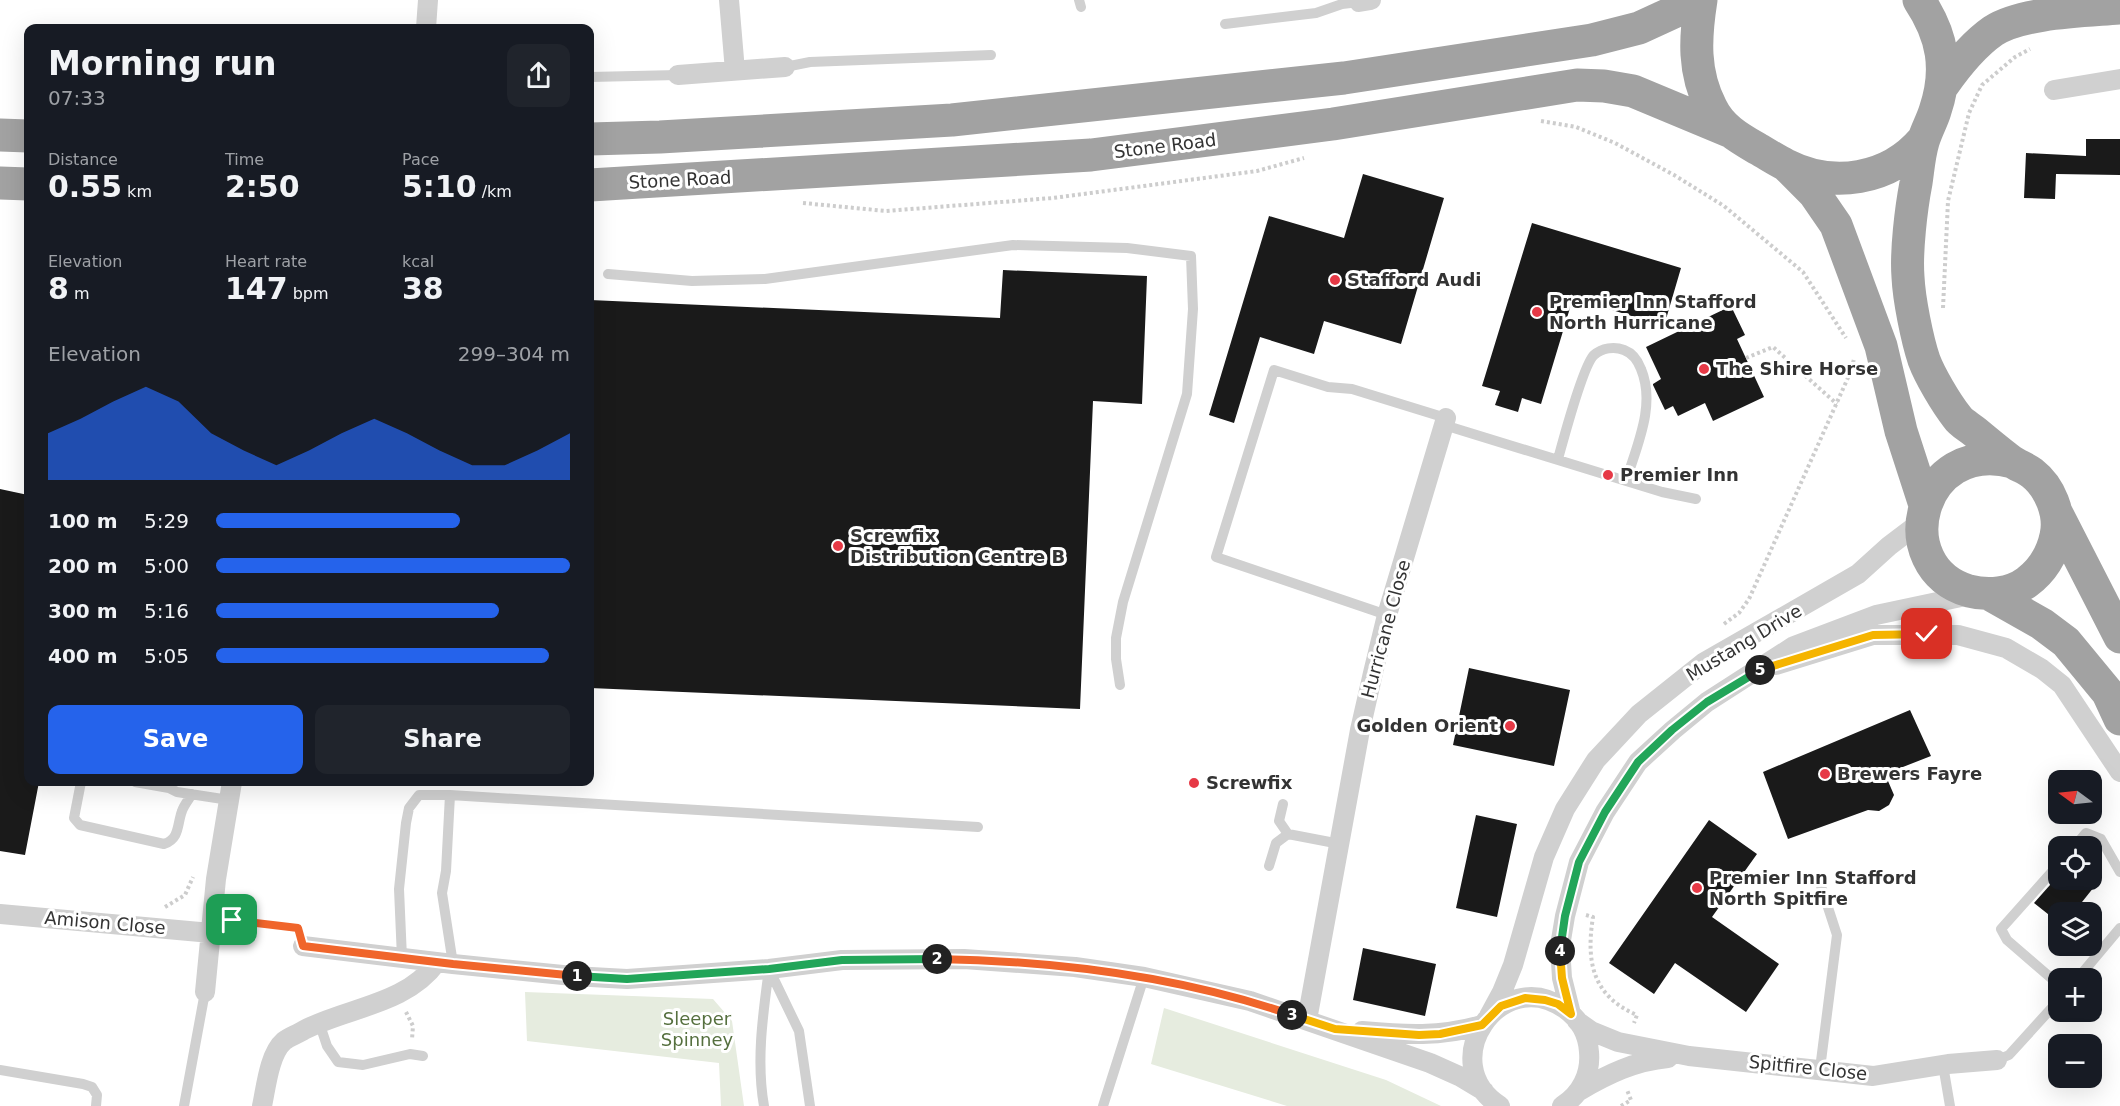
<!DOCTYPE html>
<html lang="en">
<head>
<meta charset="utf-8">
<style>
	:root { --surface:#171b24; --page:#20242c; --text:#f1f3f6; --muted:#9ea1a6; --accent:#2563eb }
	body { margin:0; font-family:"DejaVu Sans",sans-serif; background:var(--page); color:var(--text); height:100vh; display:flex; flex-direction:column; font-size:22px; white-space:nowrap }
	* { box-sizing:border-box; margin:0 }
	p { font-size:20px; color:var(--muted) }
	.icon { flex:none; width:33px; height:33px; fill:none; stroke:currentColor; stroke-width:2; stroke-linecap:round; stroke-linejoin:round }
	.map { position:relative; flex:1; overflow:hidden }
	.sheet { position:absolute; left:24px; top:24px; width:570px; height:762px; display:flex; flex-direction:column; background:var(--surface); border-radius:12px; box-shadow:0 6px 24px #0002 }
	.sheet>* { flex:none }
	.needle { width:39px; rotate:285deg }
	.buttons { position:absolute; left:2048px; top:770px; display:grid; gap:12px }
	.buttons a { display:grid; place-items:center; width:54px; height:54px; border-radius:12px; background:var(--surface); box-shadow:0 6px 24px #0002; font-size:30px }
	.pin { position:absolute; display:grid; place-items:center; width:51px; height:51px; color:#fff; margin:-26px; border-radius:12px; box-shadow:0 3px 9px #0006 }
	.km { position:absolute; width:30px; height:30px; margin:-15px; border-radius:50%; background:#222; color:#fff; font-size:16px; line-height:30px; text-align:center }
	.round { display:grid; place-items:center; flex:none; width:63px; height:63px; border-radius:12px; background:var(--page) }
	.overview { display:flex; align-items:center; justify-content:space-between; height:102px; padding:0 24px }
	h1 { font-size:33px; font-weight:700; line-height:45px }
	.stats { display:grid; grid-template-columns:repeat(3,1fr); gap:9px; height:102px; padding:6px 24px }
	.stats div { display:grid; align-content:center }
	.stats b { font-size:30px; font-weight:700 }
	.stats small { font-size:16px; font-weight:400 }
	.stats p { font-size:16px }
	.chart { height:168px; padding:12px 24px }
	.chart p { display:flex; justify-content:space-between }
	.chart svg { width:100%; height:108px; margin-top:6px; fill:var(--accent); opacity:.7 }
	.action { display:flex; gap:12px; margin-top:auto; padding:12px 24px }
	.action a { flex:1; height:69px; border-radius:12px; background:var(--accent); color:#fff; font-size:24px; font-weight:700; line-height:69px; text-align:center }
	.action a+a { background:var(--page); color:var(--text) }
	ul { padding:0 24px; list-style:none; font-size:20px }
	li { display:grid; grid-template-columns:96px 72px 1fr; align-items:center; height:45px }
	li i { height:15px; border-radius:8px; background:var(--accent) }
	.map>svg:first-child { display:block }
	.green { fill:#e6ecdf }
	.building { fill:#1a1a1a }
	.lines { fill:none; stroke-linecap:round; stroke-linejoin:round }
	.path { stroke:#cdcdcd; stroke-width:4; stroke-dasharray:3 3; stroke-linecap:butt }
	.service { stroke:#d0d0d0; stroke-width:10 }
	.minor { stroke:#d0d0d0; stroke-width:20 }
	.trunk { stroke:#a2a2a2; stroke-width:33 }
	.split-1-casing { stroke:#fff; stroke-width:12 }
	.split-2-casing { stroke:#fff; stroke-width:12 }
	.split-3-casing { stroke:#fff; stroke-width:12 }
	.split-4-casing { stroke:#fff; stroke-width:12 }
	.split-5-casing { stroke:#fff; stroke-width:12 }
	.split-6-casing { stroke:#fff; stroke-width:12 }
	.split-1 { stroke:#f0652b; stroke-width:8 }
	.split-2 { stroke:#22a559; stroke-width:8 }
	.split-3 { stroke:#f0652b; stroke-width:8 }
	.split-4 { stroke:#f5b400; stroke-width:8 }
	.split-5 { stroke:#22a559; stroke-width:8 }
	.split-6 { stroke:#f5b400; stroke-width:8 }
	.poi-dot { fill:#e63946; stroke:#fff; stroke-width:2 }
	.labels { text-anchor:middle; stroke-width:6; stroke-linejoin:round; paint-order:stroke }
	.street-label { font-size:18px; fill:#333; stroke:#fff }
	.poi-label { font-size:18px; font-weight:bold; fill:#333; stroke:#fff; text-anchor:start }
	.park-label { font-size:18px; fill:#56703f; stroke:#fff }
</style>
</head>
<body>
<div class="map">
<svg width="2120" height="1106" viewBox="0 0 2120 1106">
	<rect width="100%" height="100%" fill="#fff"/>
	<!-- green -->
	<path class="green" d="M525,992L713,999L732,1021L744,1106H721L719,1063L527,1041Z
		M1164,1008L1386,1080L1441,1106H1287L1151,1064Z"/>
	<!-- building -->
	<path class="building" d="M2086,139H2120V175L2056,174L2055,199L2024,198L2026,153L2086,156Z
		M1363,174L1444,198L1401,344L1324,321L1314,354L1260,337L1234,423L1209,415L1269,216L1344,238Z
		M1532,223L1681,268L1664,326L1573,298L1541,404L1522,398L1518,412L1495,405L1500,391L1482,386Z
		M1003,270L1147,276L1142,404L1093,401L1080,709L590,688V300L1000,318Z
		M1731,306L1745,335L1737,339L1764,397L1713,421L1705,403L1678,416L1673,406L1665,410L1653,385V384L1661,379L1646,347Z
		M0,489L28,495V782H39L25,855L0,851Z
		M1469,668L1570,690L1554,766L1453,745Z
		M1910,710L1931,756L1885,774L1894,795L1889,805L1879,811L1868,810L1788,839L1763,772Z
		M1476,815L1517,824L1497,917L1456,908Z
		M1709,820L1757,854L1712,917L1779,964L1746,1012L1675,963L1654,994L1609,963Z
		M2091,868L2102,877L2074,912H2058V922L2034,903L2058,876V879H2091Z
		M1363,948L1436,964L1425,1016L1353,1000Z"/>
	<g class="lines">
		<!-- path -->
		<path class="path" d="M1541,121L1576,127L1615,143L1674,175L1724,206L1803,272L1846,338
			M803,203L886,211L1053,198L1257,171L1304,158
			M1943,308L1948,201L1969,113L1982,85L2015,57L2030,49
			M1746,358L1773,347L1837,404
			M1724,624L1739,613L1749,599L1851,371L1854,359
			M165,907L185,895L193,877
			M1586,915L1593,917C1586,961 1592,996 1637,1015L1634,1023
			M232,921L290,928
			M406,1012L413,1026L412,1039
			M1621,1106L1631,1100L1627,1090"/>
		<!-- service -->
		<path class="service" d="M1079,0L1081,7
			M1225,24L1316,13L1342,4L1359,2
			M785,67L810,62L991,55
			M590,77L678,75
			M608,274L692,281L765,279L1013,245L1127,248L1191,256L1193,309L1187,394L1123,602L1116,638V659L1120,685
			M1444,425L1662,492L1696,499
			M1558,459C1563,441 1583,365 1594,355C1602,348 1614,346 1624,350C1632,353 1638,361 1641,369C1656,405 1637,445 1626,481
			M1387,615L1216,557L1274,370L1328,387L1352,389L1446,418
			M81,782L74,818L80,825L164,844C180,839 177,824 182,811C184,805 189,799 192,794
			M135,782L169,788
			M168,782L169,788L177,792L229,800
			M450,795L978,827
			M1283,804L1279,821L1288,834L1340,844
			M2075,846L2086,833L2101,839L2120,872
			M2058,865L2001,929L2007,940L2058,984
			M1269,866L1276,843L1288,834
			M402,958L399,889L406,823L409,808L419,795H450L446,871L442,893L453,964
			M769,969L799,1031L810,1106
			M2078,978L2120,928
			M319,1022L327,1046L338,1062L363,1065L410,1054L423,1056
			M1997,1060L2009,1055L2058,1001
			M1943,1065L1950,1106
			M1820,1069L1837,935L1821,886
			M0,1070L83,1084L92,1087L97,1095L96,1106
			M184,1106L205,992
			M764,1106C756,1061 763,1014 769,969
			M1103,1106L1144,977"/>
		<!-- minor -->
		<path class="minor" d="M729,0L735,71
			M1359,2L1371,0
			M426,28L428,0
			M678,75L785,67
			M2054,90L2120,79
			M1776,665L1873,635H1958L2006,648L2042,669L2062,685L2120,772
			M0,914L211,933
			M303,946L453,964L573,976L627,979L769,969L842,960L964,959L1075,967L1144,977L1250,1001L1430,1063L1459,1076L1484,1091
			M205,992L216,879L232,782
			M1571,1014L1562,978L1560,946L1565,916L1579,862L1605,812L1638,762L1673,730L1707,702L1794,646L1876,615L1975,594
			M1489,1016L1502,992L1513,965L1544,857L1565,809L1596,760L1639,714L1703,663L1858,574L1889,546L1922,521
			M1307,1020L1360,730L1373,673L1387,615L1446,418
			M1577,1021L1591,1031L1618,1042L1689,1056L1873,1076L1948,1064L1997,1060
			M1362,1031C1406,1035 1439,1037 1482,1025
			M1579,1091C1608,1074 1635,1061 1668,1058
			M262,1106C266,1088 269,1054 284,1041C289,1037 298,1034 304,1030C348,1007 406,1005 437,962
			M1500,1106C1433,1063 1501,963 1565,1009C1579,1019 1588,1034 1589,1052C1591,1074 1581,1094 1562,1106"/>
		<!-- trunk -->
		<path class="trunk" d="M1701,0C1695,38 1693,72 1711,107C1721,128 1739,138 1758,149C1767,154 1776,160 1786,165C1833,189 1889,180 1923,140
			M1919,0C1943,36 1949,70 1935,111C1932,121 1926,131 1923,142C1919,155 1918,170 1916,183C1911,209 1906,252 1908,277C1909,299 1917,339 1924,360C1930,376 1946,403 1957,417C1961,423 1969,427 1975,432C1987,442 1999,452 2011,461C2018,466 2026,468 2032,473C2050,487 2061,514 2056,536C2052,555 2043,570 2027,582C2011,594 1988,596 1969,591C1887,567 1919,437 2013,462
			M1943,85C1957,65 1973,45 1993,31C2022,12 2085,11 2120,8
			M0,135L28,136
			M590,139L660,137L952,120L1344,78L1592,40L1639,28L1700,0
			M1787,166L1814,193L1836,225L1881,346L1901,431L1925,505
			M0,183L28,184
			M590,185L1091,155L1333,124L1577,85L1604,86L1633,91L1729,131
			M2056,512L2120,637
			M1989,594L2042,624L2066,642L2108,693L2120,719"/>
	</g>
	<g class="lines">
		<defs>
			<path id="split-1" d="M232,920L298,928L303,946L453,964L577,976"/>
			<path id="split-2" d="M577,976L627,979L769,969L842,960L937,959"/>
			<path id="split-3" d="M937,959C1057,961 1178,976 1292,1015"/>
			<path id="split-4" d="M1292,1015L1335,1029L1419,1035L1440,1034L1482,1025L1501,1006L1525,998L1545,1000L1558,1004L1571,1014L1562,978L1560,951"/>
			<path id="split-5" d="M1560,951L1565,916L1579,862L1605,812L1638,762L1672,730L1707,702L1760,670"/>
			<path id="split-6" d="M1760,670L1873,635L1927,634"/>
		</defs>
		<!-- split-1 casing -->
		<use href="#split-1" class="split-1-casing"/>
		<!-- split-2 casing -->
		<use href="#split-2" class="split-2-casing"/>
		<!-- split-3 casing -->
		<use href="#split-3" class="split-3-casing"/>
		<!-- split-4 casing -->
		<use href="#split-4" class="split-4-casing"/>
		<!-- split-5 casing -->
		<use href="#split-5" class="split-5-casing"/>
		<!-- split-6 casing -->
		<use href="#split-6" class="split-6-casing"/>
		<!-- split-1 -->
		<use href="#split-1" class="split-1"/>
		<!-- split-2 -->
		<use href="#split-2" class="split-2"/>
		<!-- split-3 -->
		<use href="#split-3" class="split-3"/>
		<!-- split-4 -->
		<use href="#split-4" class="split-4"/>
		<!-- split-5 -->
		<use href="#split-5" class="split-5"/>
		<!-- split-6 -->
		<use href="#split-6" class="split-6"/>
	</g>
	<!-- markers -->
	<g class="poi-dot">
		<circle cx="1335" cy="280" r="6"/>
		<circle cx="1537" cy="312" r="6"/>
		<circle cx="1704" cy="369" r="6"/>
		<circle cx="1608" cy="475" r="6"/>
		<circle cx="838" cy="546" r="6"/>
		<circle cx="1510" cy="726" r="6"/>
		<circle cx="1825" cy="774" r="6"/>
		<circle cx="1194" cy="783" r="6"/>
		<circle cx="1697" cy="888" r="6"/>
	</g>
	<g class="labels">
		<!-- street labels -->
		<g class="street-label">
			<text transform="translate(1165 146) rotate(-7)" y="6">Stone Road</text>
			<text transform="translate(680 180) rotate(-3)" y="6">Stone Road</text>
			<text transform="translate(1386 629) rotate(-75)" y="6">Hurricane Close</text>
			<text transform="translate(1744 643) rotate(-31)" y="6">Mustang Drive</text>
			<text transform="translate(105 923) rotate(5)" y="6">Amison Close</text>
			<text transform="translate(1808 1068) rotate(6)" y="6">Spitfire Close</text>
		</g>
		<!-- poi labels -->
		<g class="poi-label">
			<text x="1347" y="286">Stafford Audi</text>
			<text x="1549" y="308">Premier Inn Stafford<tspan x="1549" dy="21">North Hurricane</tspan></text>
			<text x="1716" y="375">The Shire Horse</text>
			<text x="1620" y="481">Premier Inn</text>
			<text x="850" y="542">Screwfix<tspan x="850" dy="21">Distribution Centre B</tspan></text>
			<text x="1498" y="732" text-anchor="end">Golden Orient</text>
			<text x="1837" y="780">Brewers Fayre</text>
			<text x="1206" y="789">Screwfix</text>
			<text x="1709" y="884">Premier Inn Stafford<tspan x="1709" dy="21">North Spitfire</tspan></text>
		</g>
		<!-- park labels -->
		<g class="park-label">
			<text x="697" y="1025">Sleeper<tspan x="697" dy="21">Spinney</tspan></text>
		</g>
	</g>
</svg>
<div class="buttons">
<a><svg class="needle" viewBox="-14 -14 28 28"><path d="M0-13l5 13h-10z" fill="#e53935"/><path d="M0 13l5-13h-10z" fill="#9ea1a6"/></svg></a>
<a><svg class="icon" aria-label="locate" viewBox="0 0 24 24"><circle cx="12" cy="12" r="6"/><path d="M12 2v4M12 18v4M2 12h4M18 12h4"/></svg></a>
<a><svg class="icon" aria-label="layers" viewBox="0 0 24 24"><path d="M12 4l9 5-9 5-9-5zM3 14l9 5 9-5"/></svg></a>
<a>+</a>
<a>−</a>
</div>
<div class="pin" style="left:232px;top:920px;background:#1e9e55"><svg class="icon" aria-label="arrive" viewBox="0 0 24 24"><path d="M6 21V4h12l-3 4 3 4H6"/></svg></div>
<div class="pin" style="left:1927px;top:634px;background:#d93025"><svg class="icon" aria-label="check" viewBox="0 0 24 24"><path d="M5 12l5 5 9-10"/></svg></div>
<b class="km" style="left:577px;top:976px">1</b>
<b class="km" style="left:937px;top:959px">2</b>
<b class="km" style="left:1292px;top:1015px">3</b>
<b class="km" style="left:1560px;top:951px">4</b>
<b class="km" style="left:1760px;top:670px">5</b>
<section class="sheet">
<div class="overview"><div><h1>Morning run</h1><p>07:33</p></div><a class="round"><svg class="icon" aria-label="share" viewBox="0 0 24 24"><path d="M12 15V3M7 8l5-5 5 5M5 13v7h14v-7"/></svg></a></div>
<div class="stats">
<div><p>Distance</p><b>0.55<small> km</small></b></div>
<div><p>Time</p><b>2:50</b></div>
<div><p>Pace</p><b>5:10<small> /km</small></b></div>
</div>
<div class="stats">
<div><p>Elevation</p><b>8<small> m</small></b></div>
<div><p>Heart rate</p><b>147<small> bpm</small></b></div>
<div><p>kcal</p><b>38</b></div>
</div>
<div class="chart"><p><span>Elevation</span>299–304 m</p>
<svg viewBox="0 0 160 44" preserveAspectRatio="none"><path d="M0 44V25L10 19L20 12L30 6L40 12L50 25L60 32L70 38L80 32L90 25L100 19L110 25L120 32L130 38L140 38L150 32L160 25V44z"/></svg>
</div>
<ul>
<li><b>100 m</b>5:29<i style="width:69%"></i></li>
<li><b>200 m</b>5:00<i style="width:100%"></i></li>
<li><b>300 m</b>5:16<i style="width:80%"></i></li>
<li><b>400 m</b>5:05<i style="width:94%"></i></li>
</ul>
<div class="action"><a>Save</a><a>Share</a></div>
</section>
</div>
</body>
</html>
